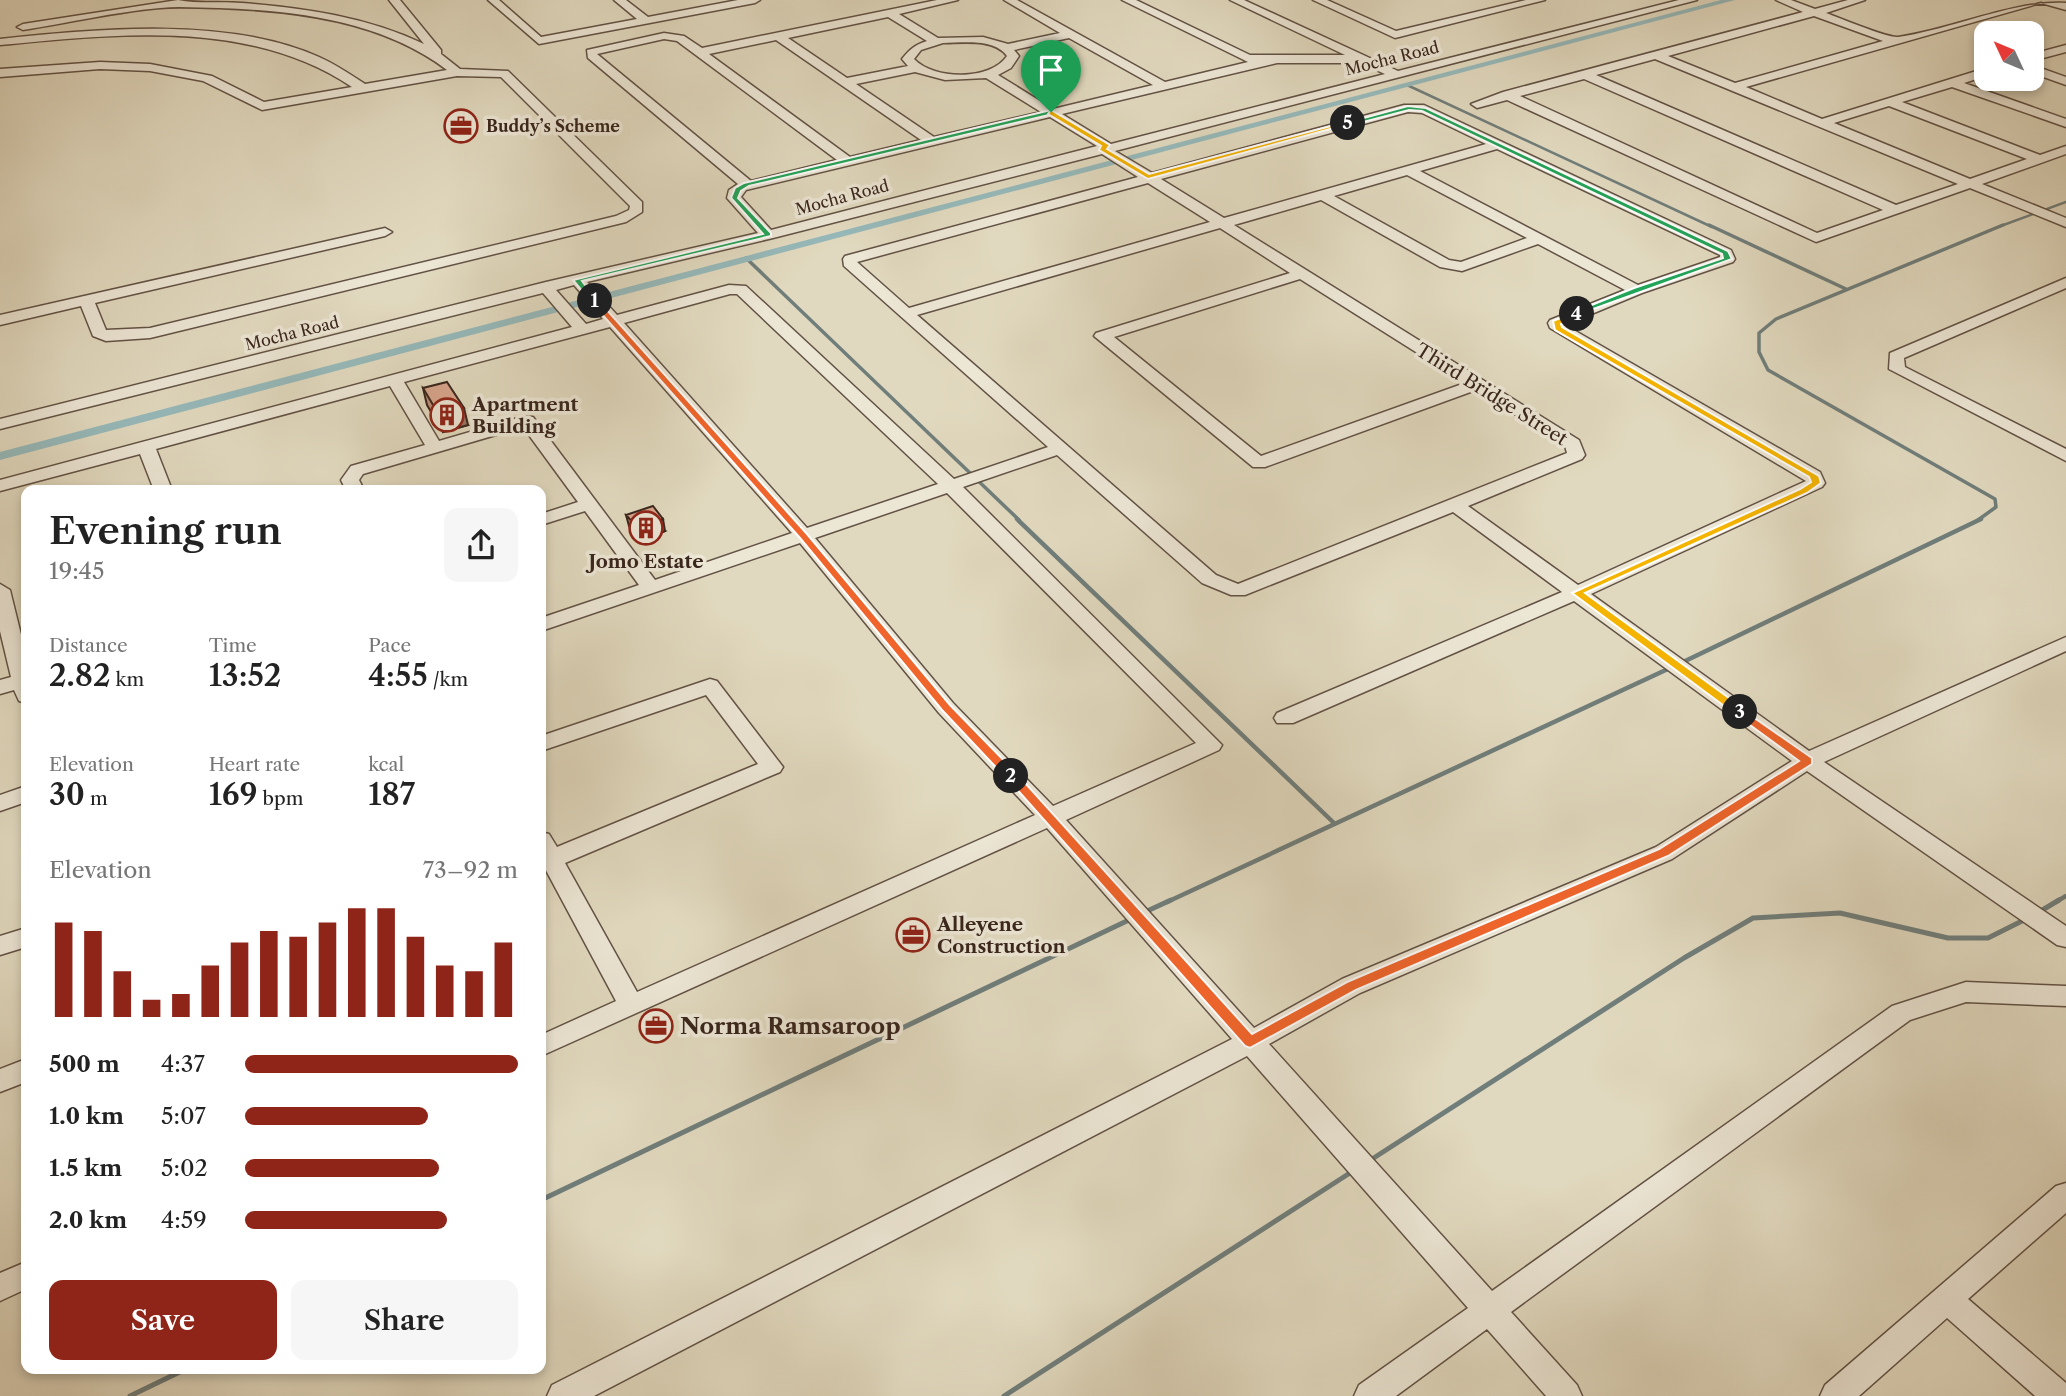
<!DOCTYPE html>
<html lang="en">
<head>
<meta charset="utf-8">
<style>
	:root { --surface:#fff; --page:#f6f6f6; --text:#222; --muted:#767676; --accent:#8f2418 }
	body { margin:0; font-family:"Libre Caslon Text",serif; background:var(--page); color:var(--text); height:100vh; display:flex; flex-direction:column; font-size:26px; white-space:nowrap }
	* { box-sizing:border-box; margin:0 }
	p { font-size:23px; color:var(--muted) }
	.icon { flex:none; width:38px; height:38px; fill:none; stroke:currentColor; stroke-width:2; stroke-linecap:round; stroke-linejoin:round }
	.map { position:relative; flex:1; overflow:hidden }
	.side { position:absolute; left:21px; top:485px; width:525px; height:889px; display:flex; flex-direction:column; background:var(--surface); border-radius:14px; box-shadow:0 4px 10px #0003 }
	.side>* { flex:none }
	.needle { width:46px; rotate:314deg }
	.tools { position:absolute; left:1974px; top:21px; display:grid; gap:14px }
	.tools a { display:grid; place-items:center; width:70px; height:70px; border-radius:14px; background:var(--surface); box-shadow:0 4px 10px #0003; font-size:35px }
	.pin { position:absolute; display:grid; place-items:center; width:60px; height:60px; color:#fff; margin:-72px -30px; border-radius:50% 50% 50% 0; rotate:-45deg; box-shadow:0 0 7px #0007 }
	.pin .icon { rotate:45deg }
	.km { position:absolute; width:35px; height:35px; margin:-18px; border-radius:50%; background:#222; color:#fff; font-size:19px; line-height:35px; text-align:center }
	.round { display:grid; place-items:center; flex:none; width:74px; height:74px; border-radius:14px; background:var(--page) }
	.head { display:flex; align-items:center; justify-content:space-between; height:119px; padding:0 28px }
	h1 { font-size:38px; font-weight:600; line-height:52px }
	.figures { display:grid; grid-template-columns:repeat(3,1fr); gap:10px; height:119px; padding:7px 28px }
	.figures div { display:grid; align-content:center }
	.figures b { font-size:30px; font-weight:600 }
	.figures small { font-size:19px; font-weight:400 }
	.figures p { font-size:19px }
	.chart { height:196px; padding:14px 28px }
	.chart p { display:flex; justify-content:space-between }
	.chart svg { width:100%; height:126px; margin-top:7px; stroke:var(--accent); stroke-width:6 }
	.primary-button { display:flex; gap:14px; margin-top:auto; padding:14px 28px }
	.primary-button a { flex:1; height:80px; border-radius:14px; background:var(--accent); color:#fff; font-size:28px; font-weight:600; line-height:80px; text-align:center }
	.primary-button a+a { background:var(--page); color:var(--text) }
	ul { padding:0 28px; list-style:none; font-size:23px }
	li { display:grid; grid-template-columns:112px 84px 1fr; align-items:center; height:52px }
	li i { height:18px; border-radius:9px; background:var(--accent) }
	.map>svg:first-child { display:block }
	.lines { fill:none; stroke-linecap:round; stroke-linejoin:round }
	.stream-far3 { stroke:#707e7b; stroke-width:2.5 }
	.stream-far2 { stroke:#707e7b; stroke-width:3.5 }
	.stream-far1 { stroke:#707e7b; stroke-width:4.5 }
	.stream { stroke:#707e7b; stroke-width:5 }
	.canal { fill:#96b9ba; fill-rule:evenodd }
	.minor-casing { stroke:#625245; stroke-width:3 }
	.minor { fill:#ece6d5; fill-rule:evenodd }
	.wall { fill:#bb8f79; stroke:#38251c; stroke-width:2 }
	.shaded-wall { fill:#987463; stroke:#38251c; stroke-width:2 }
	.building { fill:#d9a68d; stroke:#38251c; stroke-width:2 }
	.split-1 { fill:#22a559; stroke:#fff; stroke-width:2 }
	.split-2 { fill:#f0652b; stroke:#fff; stroke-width:2 }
	.split-3 { fill:#f0652b; stroke:#fff; stroke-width:2 }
	.split-4 { fill:#f5b400; stroke:#fff; stroke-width:2 }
	.split-5 { fill:#22a559; stroke:#fff; stroke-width:2 }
	.split-6 { fill:#f5b400; stroke:#fff; stroke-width:2 }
	.labels { text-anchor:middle; stroke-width:7; stroke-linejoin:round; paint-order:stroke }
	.far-street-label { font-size:16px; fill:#38251c; stroke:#ece6d5 }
	.far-poi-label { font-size:16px; font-weight:bold; fill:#38251c; stroke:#ece6d5; text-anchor:start }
	.street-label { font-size:19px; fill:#38251c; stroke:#ece6d5 }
	.poi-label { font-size:19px; font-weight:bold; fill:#38251c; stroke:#ece6d5; text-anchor:start }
	.near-poi-label { font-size:23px; font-weight:bold; fill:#38251c; stroke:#ece6d5; text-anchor:start }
</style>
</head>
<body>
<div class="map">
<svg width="2066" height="1396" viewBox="0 0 2066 1396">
	<rect width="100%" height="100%" fill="#e1d9bf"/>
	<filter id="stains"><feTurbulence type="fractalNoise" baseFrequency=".00286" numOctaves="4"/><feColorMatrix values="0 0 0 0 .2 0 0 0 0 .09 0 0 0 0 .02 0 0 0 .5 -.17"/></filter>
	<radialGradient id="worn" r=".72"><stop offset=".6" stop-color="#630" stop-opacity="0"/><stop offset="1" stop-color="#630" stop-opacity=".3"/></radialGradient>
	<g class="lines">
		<!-- stream-far3 -->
		<path class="stream-far3" d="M1407,85L1712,227
			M1998,227L2066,202"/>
		<!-- stream-far2 -->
		<path class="stream-far2" d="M1709,225L1846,289
			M746,258L1019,520
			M1978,520L1996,507L1995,499L1768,370L1759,352V333L1776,319L2003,225"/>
		<!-- stream-far1 -->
		<path class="stream-far1" d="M1017,519L1334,823
			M1681,663L1981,519
			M1167,902L1670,668
			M2056,902L2066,896"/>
		<!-- stream -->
		<path class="stream" d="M1145,912L1171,900
			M2039,912L2059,900
			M1369,1161L1684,958L1753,918L1840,913L1948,938H1988L2028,918
			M541,1200L1131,919
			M130,1396L188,1368
			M1004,1396L1353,1171"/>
		<!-- canal -->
		<path class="canal" d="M1721,0H1735L0,460V452Z"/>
		<defs>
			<path id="minor" d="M178,0C198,4 221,1 242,3C305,8 367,17 424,44L389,0H400L441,50V54L460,69L508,71L642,202V212L626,222L150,338L106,341L93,336L81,306L0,325V315L385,228L392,232L385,236L95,303L106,330L150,328L616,216L629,210L630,206L501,77L457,76L262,110L203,81L150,71L100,69L0,77V69L100,62L150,64L212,76L264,102L352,87C250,18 116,34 0,45V39C97,29 228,16 319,57C335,64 350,74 365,84L447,70C382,21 298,11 219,8C200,8 179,6 160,8C114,12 68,23 23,30L17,27L23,24Z
				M488,0H499L541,37L637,19L614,0H626L648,17L738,0H760L755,3L539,44Z
				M937,0H958L899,14L938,38L983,37L1008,44L1060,33L1004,0H1017L1165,82L1248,62L1122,0H1136L1250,55H1345L1230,0H1244L1398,71L1679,0H1697L1115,151L1152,173L1404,105H1424L1731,250L1735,259L1733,262L1642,293L1565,325L1820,472L1825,483L1822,487L1591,594L1809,751L2066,637V651L1824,762L2066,926V947L2057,945L1807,771L1672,859L1360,993L1269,1044L1492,1291L1892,1006L1966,982L2066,986V1006L1966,1002L1910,1020L1511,1312L1577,1385L1582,1396H1546L1487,1329L1396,1396H1354L1359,1385L1468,1308L1247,1056L594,1396H547L552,1385L1232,1039L1047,828L541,1056V1035L616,1001L541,861V832L549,834L557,847L758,764L706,695L541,751V736L710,679L717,681L783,767L780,772L565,863L637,992L1035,815L939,713L800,543L541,631V618L639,585L585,511L541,525V514L578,502L523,427L363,474L359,480L364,490H346L341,480L351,466L425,445L390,386L156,449L172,490H154L140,454L0,491V480L572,327L543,293L0,429V419L546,282L758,233L727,198L729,190L738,184L588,58L587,50L664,33L684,36L702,48ZM888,17L927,41C915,45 910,49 902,59L908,66L847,78L788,38ZM1069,38L1153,85L1053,109L998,75L1011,68L1019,56L1014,50ZM664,39L677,41L837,160L751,181L597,54ZM776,40L921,140L850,157L709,54ZM943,43C962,43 994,38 1007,56C990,81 934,80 914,59L921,50ZM1277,63H1360L1385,74L1111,144L1062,114ZM915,72L945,80L986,78L1041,112L934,137L856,84ZM1408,112L1422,113L1486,144L1224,218L1161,179ZM1050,117L1097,146L771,230L741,197L746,190ZM1497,149L1720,255V257L1638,285L1420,171ZM1102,154L1138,177L845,256L843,259L844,266L1048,447L954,479L746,286L729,285L617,315L587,282L773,238ZM1407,175L1527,238L1461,262L1449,260L1334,196ZM1148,183L1210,222L909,308L857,262ZM1321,200L1440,267L1462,271L1538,244L1625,290L1550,320L1548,323L1550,328L1806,481L1578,585L1468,506L1582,459L1585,455L1579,440L1234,225ZM1220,228L1290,273L1096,333L1094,336L1253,467H1265L1476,390L1565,446L1567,453L1238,584L1216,575L917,315ZM1300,279L1465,383L1261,456L1114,337ZM574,285L603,319L586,324L556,290ZM730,294H737L938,484L807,528L624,323ZM610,327L792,533L655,580L533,417H521L439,441L404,382ZM1057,455L1202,583L1231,595H1245L1453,512L1562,592L1277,713L1274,718L1277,723H1293L1574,601L1792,761L1656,847L1342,979L1254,1028L1066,820L1219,750L1222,745L963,487ZM947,493L1196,743L1053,806L953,703L815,538Z
				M1313,0H1327L1396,31L1526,0H1545L1395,38Z
				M1776,0H1791L1815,9L1848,0H1865L1826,13C1840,18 1887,38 1898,37C1951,30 2013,0 2066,3V10L2041,3L1746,87L1822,119L1986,68V76L1964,83L2066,119V127L1952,87L1902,102L2040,155L2066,146V154L1982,184L2066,218V227L1970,188L1816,242L1507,100L1477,108L1471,104L1503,92L1803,12ZM1814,16L1883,41L1735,83L1668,56ZM1655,59L1958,184L1896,205L1596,75ZM1584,79L1883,210L1817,233L1520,96ZM1889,106L2027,159L1970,179L1834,123Z
				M2066,45V52L2032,61V54Z
				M2032,65L2066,77V85L2032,73Z
				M2066,278V288L1904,358L1905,367L2066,449V461L1889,369L1890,353Z
				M0,584L10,590L26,655V703L19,701L14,690L0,694V680L11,677L0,631Z
				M26,786V802L0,811V795Z
				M26,928V947L0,955V936Z
				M26,1059V1082L0,1092V1069Z
				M2066,1183V1213L1968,1299L2066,1383V1396H2035L1947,1318L1859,1396H1820L1825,1385L2056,1186Z
				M26,1262V1289L0,1301V1273Z"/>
		</defs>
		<!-- minor casing -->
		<use href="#minor" class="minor-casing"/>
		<!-- minor -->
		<use href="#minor" class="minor"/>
	</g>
	<!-- wall -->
	<path class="wall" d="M423,388L468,425L443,432L427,405Z
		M626,515L665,531L647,538L645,535L637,537L629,526Z"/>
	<!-- shaded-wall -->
	<path class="shaded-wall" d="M464,408L468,425L443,432L439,415Z
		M663,519L665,531L647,538L645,526Z
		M642,523L645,535L637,537L635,525Z"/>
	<!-- building -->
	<path class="building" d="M447,382L464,408L439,415L423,388Z
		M653,506L663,519L645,526L642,523L635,525L626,515Z"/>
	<!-- split-1 -->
	<path class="split-1" d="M1051,110L1053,114L749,186L741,191L738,198L771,233V236L582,281L598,303H592L573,280L763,234L731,198L735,188L744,183Z"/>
	<!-- split-2 -->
	<path class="split-2" d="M592,300H598L807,534L950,705L1016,773V779H1007L942,710L800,538L592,303Z"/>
	<!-- split-3 -->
	<path class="split-3" d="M1740,708L1812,758V764L1668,856L1356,990L1250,1048L1245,1046L1005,776L1007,773H1016L1252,1034L1347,982L1659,849L1799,761L1735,714L1734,712Z"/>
	<!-- split-4 -->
	<path class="split-4" d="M1574,312L1581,314L1561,324L1562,327L1819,476L1821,483L1807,493L1585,593L1744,709V714H1735L1572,593L1800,489L1811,482L1809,477L1555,330L1553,321Z"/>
	<!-- split-5 -->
	<path class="split-5" d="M1408,106L1426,108L1728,251L1732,259L1574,316V312L1634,288L1723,258L1722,254L1422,111L1409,110L1348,126L1345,123Z"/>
	<!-- split-6 -->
	<path class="split-6" d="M1051,110L1110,145L1107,149L1149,174L1346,122L1352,123L1148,179L1099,150L1101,146L1048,114Z"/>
	<!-- icons -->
	<defs>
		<symbol id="office-ring" viewBox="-11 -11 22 22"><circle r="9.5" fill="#ece6d5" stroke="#8f2418" stroke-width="1.5"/><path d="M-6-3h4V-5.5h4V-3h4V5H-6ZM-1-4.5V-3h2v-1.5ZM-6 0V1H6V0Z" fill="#8f2418"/></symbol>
		<symbol id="building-ring" viewBox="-11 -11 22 22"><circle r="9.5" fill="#ece6d5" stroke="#8f2418" stroke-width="1.5"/><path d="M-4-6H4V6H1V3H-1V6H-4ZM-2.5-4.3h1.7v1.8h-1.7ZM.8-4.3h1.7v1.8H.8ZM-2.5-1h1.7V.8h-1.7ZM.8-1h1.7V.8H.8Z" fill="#8f2418"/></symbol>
	</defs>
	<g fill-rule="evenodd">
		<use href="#office-ring" x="442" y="107" width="38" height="38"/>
		<use href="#building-ring" x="428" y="396" width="38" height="38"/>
		<use href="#building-ring" x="627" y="509" width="38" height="38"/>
		<use href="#office-ring" x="894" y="916" width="38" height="38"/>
		<use href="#office-ring" x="637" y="1007" width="38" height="38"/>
	</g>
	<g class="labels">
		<!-- far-street labels -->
		<g class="far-street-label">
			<text transform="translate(1392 58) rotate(-14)" y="6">Mocha Road</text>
			<text transform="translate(842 197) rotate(-15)" y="6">Mocha Road</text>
			<text transform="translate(292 333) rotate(-14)" y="6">Mocha Road</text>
		</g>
		<!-- far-poi labels -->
		<g class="far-poi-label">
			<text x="486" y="132">Buddy’s Scheme</text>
		</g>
		<!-- street labels -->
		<g class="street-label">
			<text transform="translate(1492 394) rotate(32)" y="7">Third Bridge Street</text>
		</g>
		<!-- poi labels -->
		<g class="poi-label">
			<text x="472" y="411">Apartment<tspan x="472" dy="22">Building</tspan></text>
			<text x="646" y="568" text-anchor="middle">Jomo Estate</text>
			<text x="937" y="931">Alleyene<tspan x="937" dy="22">Construction</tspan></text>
		</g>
		<!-- near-poi labels -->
		<g class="near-poi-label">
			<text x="680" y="1034">Norma Ramsaroop</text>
		</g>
	</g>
	<rect width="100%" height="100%" filter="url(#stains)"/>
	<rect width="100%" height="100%" fill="url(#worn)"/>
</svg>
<div class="tools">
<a><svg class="needle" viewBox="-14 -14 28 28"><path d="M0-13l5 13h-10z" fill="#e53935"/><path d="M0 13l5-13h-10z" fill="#767676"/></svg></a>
</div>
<div class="pin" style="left:1051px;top:112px;background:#1e9e55"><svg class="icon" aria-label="arrive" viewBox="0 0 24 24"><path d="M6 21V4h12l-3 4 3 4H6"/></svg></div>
<b class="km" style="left:595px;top:301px">1</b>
<b class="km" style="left:1011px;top:776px">2</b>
<b class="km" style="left:1740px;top:712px">3</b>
<b class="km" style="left:1577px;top:314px">4</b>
<b class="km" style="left:1348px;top:123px">5</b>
<section class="side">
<div class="head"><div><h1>Evening run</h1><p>19:45</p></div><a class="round"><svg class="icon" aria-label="share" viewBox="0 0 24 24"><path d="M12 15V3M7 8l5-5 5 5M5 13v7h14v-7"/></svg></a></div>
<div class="figures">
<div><p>Distance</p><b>2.82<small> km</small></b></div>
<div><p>Time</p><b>13:52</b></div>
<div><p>Pace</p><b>4:55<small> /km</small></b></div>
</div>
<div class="figures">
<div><p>Elevation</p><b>30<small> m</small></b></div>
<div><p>Heart rate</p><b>169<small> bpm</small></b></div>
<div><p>kcal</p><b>187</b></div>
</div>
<div class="chart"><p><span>Elevation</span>73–92 m</p>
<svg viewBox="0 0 160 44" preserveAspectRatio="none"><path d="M5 44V11M15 44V14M25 44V28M35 44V38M45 44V36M55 44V26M65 44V18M75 44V14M85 44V16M95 44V11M105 44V6M115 44V6M125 44V16M135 44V26M145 44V28M155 44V18"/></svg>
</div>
<ul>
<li><b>500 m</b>4:37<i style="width:100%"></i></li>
<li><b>1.0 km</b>5:07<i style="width:67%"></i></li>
<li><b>1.5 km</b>5:02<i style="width:71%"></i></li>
<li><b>2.0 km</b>4:59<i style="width:74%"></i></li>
</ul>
<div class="primary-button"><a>Save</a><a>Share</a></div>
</section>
</div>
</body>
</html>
